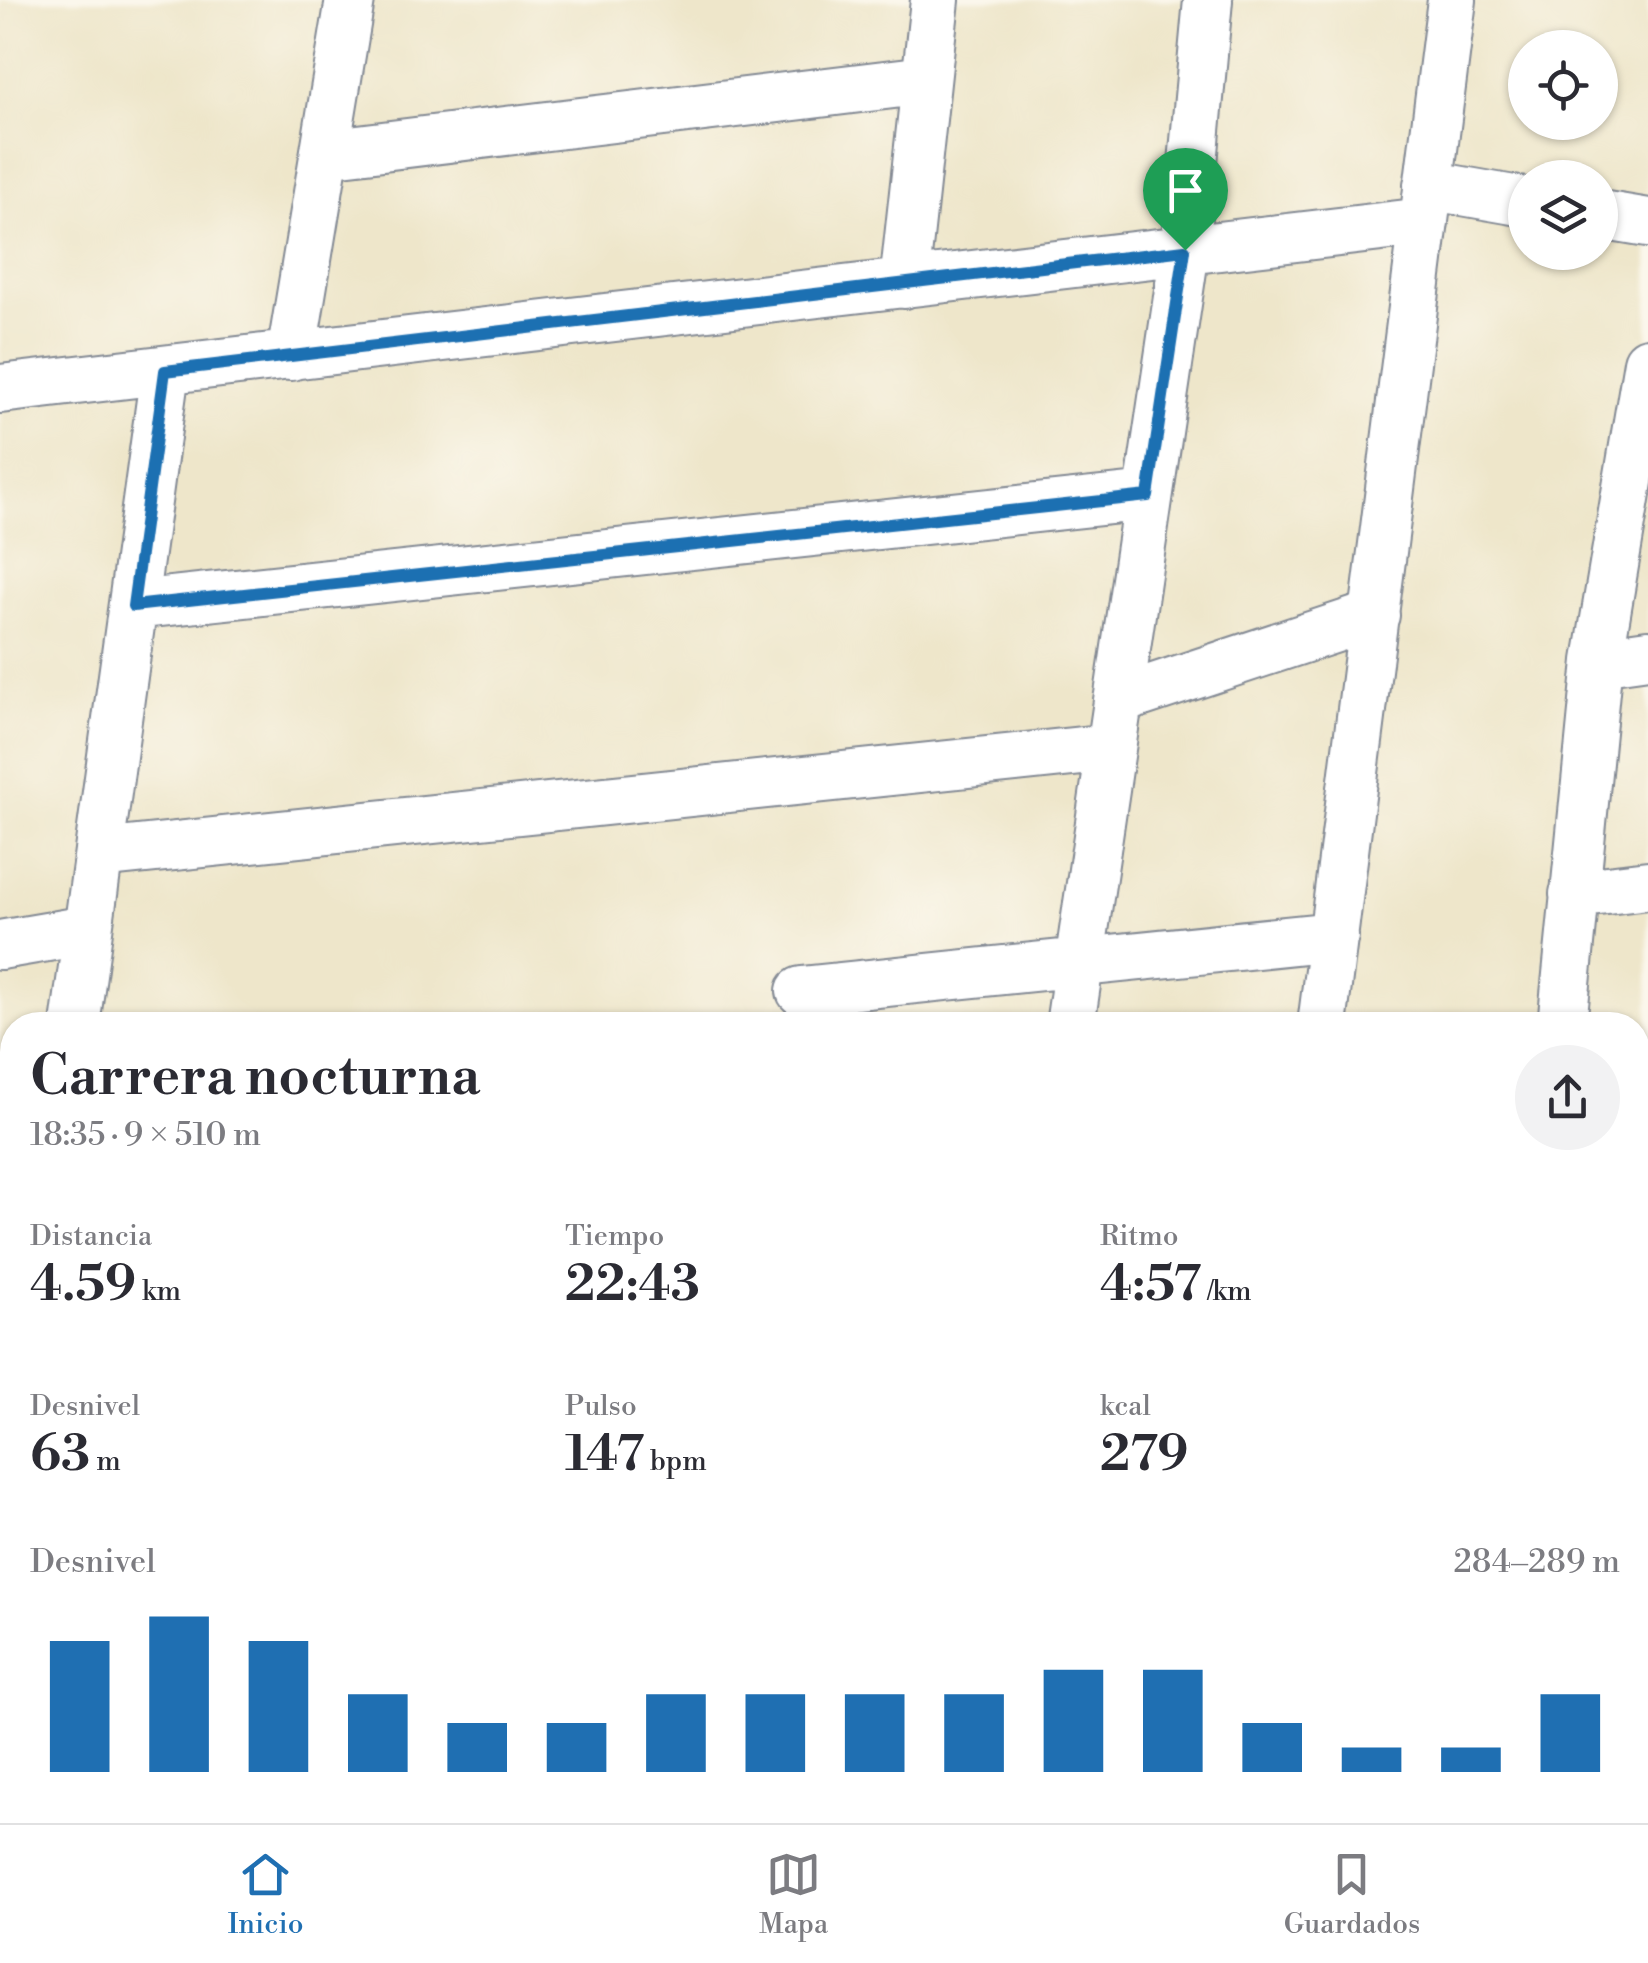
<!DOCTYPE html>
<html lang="es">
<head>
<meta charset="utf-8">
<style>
	:root { --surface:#fff; --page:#f2f2f3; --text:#2b2b33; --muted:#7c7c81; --line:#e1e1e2; --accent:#1f6fb2 }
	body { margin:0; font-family:"Libre Bodoni",serif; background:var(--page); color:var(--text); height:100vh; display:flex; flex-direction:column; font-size:38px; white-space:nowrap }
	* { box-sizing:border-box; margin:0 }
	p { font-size:32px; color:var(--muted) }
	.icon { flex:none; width:55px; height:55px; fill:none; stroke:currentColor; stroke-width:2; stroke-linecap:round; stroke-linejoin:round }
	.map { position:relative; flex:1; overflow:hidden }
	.drawer { position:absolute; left:0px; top:1012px; width:1650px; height:812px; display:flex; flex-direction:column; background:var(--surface); border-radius:40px 40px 0 0; box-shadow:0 2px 8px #0004 }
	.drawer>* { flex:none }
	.buttons { position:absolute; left:1508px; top:30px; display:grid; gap:20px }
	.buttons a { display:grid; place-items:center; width:110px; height:110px; border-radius:50%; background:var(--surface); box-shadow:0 2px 8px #0004; font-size:50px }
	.pin { position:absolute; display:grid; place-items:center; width:85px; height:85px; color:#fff; margin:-102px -42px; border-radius:50% 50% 50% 0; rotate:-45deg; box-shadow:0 0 10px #0007 }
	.pin .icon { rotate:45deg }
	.round { display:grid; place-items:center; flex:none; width:105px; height:105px; border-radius:52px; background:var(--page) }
	.headline { display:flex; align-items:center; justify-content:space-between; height:170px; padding:0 30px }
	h1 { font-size:55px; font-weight:600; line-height:75px }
	.figures { display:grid; grid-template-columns:repeat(3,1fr); gap:15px; height:170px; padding:10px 30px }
	.figures div { display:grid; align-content:center }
	.figures b { font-size:50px; font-weight:600 }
	.figures small { font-size:28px; font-weight:400 }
	.figures p { font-size:28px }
	.chart { height:280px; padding:20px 30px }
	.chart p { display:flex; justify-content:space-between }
	.chart svg { width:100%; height:180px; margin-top:10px; stroke:var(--accent); stroke-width:6 }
	.dock { display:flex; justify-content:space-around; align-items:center; height:140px; border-top:2px solid var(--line); background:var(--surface); font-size:28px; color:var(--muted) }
	.dock a { display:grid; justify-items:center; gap:5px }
	.dock .active { color:var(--accent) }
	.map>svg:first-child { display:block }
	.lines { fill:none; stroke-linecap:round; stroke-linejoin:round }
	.minor-casing { stroke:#848a94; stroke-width:52 }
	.minor { stroke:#fff; stroke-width:48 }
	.route-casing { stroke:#fff; stroke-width:20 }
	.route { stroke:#1f6fb2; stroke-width:12 }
</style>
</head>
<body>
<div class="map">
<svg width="1648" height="1823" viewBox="0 0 1648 1823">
	<rect width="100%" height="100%" fill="#fbf7ec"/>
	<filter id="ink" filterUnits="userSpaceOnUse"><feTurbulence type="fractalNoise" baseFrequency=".01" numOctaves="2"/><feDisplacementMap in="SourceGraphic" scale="20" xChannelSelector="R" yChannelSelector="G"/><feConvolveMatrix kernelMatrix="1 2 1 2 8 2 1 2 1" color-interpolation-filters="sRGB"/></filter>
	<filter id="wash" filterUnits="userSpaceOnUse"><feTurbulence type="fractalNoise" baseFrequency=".0048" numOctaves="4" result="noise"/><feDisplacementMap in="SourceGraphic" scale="40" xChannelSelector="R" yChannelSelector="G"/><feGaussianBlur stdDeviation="2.25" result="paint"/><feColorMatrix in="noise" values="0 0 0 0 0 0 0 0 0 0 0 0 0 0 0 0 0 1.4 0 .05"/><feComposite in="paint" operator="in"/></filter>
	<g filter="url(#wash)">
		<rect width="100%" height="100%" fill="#eee6ca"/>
	</g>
	<g filter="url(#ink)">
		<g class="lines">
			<defs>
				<path id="minor" d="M325,153L926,80
					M1428,185L1525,202
					M1600,215L1648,223
					M904,284L935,0
					M291,356L350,0
					M0,389L1424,222
					M133,605L1148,496
					M1598,661L1648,654
					M1118,700L1375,615
					M99,854L1111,748
					M1574,894L1648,885
					M0,945L88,930
					M801,991L1334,936
					M75,1025L165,371
					M1070,1025L1185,250L1208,0
					M1322,1025L1452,0
					M1562,1025L1598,661L1648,362
					M1638,1123L1648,1121
					M1638,1354L1648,1352
					M1638,1414L1648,1413
					M0,1729L12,1728
					M837,1812L839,1823
					M648,1823L721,1812
					M1196,1823L1197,1812
					M1253,1823L1254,1812
					M1486,1823L1488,1812"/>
			</defs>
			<!-- minor casing -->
			<use href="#minor" class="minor-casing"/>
			<!-- minor -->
			<use href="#minor" class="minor"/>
		</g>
	</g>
	<g class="lines" filter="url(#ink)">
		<defs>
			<path id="route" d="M1185,250L1148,496L133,606L165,371Z"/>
		</defs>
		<!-- route casing -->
		<use href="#route" class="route-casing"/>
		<!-- route -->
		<use href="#route" class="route"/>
	</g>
</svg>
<div class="buttons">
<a><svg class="icon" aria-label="locate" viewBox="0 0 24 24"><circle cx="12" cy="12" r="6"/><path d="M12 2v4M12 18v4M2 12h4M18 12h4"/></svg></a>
<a><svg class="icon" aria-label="layers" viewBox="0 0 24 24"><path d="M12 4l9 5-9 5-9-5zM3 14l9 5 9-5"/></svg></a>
</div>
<div class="pin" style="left:1185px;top:250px;background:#1e9e55"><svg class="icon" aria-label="arrive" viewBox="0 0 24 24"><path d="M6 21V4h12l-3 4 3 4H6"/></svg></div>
<section class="drawer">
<div class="headline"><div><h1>Carrera nocturna</h1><p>18:35 · 9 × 510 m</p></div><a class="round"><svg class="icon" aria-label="share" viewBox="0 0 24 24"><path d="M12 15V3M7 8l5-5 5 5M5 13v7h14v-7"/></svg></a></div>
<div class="figures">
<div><p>Distancia</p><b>4.59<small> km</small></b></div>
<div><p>Tiempo</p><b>22:43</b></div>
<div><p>Ritmo</p><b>4:57<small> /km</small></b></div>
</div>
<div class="figures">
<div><p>Desnivel</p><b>63<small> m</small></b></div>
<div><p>Pulso</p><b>147<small> bpm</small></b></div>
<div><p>kcal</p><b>279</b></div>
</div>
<div class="chart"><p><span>Desnivel</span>284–289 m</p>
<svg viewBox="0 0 160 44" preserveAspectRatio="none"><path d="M5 44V12M15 44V6M25 44V12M35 44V25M45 44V32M55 44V32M65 44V25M75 44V25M85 44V25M95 44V25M105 44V19M115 44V19M125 44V32M135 44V38M145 44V38M155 44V25"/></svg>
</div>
</section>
</div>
<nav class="dock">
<a class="active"><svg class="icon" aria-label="home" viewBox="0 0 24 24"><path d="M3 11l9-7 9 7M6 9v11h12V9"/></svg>Inicio</a>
<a><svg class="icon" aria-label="map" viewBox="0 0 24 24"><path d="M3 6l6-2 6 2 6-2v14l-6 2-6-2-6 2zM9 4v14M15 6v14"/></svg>Mapa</a>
<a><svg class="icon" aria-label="saved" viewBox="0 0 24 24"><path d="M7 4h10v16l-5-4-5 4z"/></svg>Guardados</a>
</nav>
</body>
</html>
